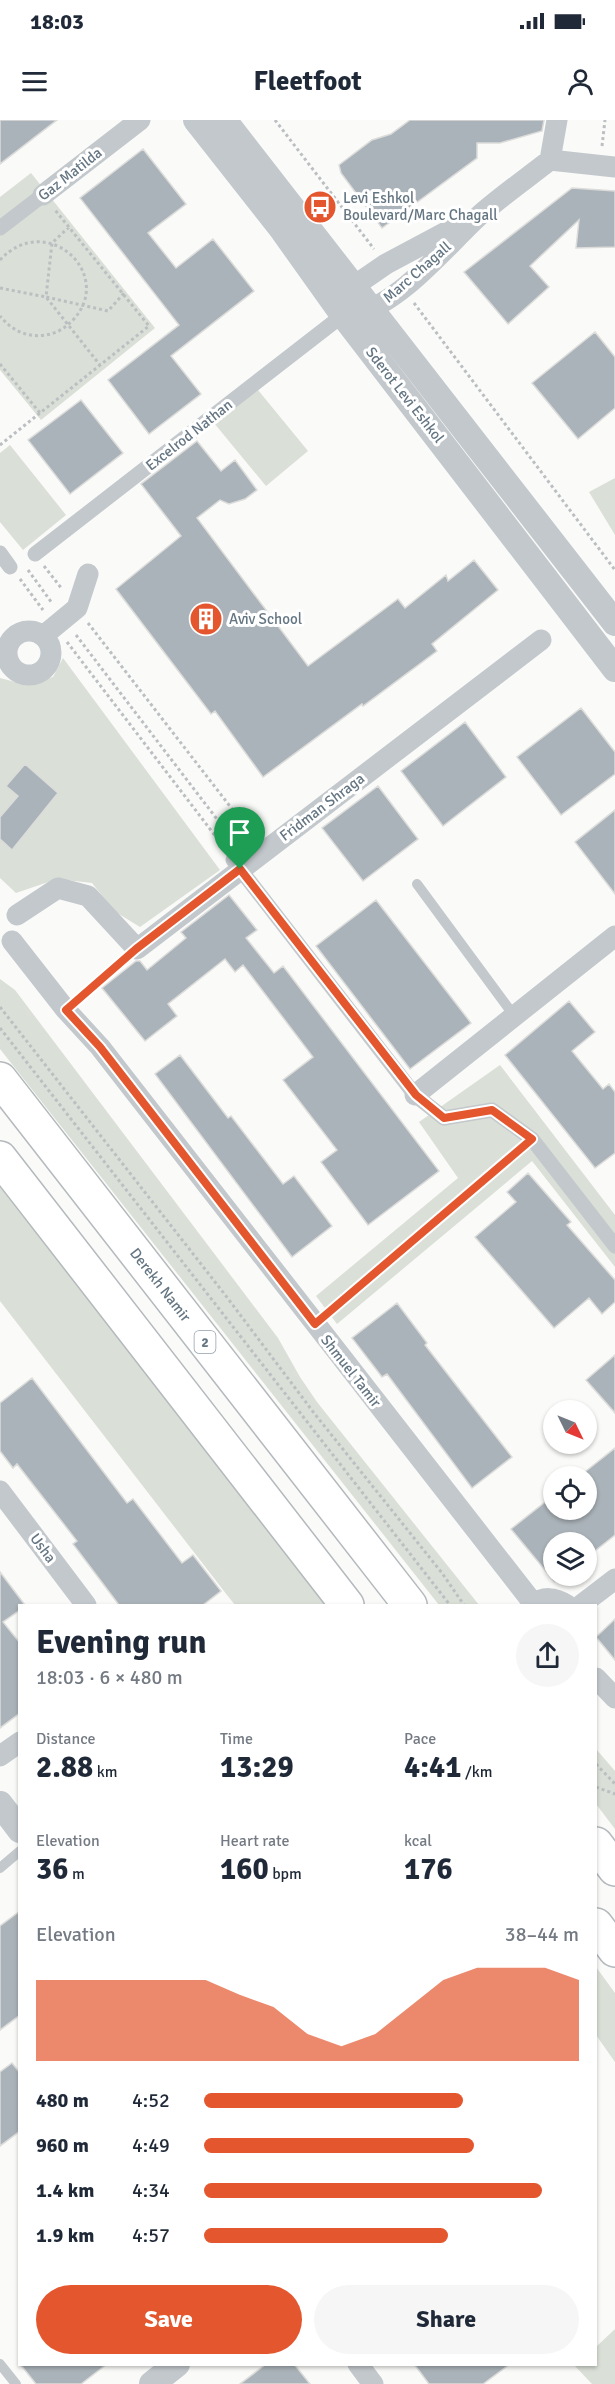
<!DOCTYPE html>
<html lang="en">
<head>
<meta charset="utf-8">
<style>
	:root { --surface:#fff; --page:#f6f6f7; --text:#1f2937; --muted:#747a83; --accent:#e4572e }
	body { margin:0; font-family:Signika,sans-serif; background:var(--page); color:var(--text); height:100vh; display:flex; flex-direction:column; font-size:22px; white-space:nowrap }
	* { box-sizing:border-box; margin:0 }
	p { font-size:20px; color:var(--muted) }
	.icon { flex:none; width:33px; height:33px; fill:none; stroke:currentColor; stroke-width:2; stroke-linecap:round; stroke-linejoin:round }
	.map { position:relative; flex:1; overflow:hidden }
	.panel { position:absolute; left:18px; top:1484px; width:579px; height:762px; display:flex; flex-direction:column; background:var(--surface); border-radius:0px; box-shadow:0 2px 4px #0004 }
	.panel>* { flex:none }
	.needle { width:39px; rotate:133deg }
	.fabs { position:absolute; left:543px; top:1280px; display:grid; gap:12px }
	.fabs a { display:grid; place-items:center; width:54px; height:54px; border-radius:50%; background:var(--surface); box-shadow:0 2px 4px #0004; font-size:30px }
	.pin { position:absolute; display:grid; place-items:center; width:51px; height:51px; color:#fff; margin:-62px -26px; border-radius:50% 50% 50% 0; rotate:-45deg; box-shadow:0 0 6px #0007 }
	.pin .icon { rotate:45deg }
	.round { display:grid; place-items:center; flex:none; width:63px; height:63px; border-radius:32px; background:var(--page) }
	.summary { display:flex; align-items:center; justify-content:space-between; height:102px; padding:0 18px }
	h1 { font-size:33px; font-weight:800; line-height:45px }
	.metrics { display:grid; grid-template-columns:repeat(3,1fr); gap:9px; height:102px; padding:6px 18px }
	.metrics div { display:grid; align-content:center }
	.metrics b { font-size:30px; font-weight:800 }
	.metrics small { font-size:16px; font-weight:400 }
	.metrics p { font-size:16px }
	.chart { height:168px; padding:12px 18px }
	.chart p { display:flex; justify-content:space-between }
	.chart svg { width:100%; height:108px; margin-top:6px; fill:var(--accent); opacity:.7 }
	.action { display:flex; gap:12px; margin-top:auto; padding:12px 18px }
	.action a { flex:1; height:69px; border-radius:36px; background:var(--accent); color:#fff; font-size:24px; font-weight:800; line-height:69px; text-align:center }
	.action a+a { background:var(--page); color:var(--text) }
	ul { padding:0 18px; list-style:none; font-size:20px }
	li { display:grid; grid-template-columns:96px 72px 1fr; align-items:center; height:45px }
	li i { height:15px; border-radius:8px; background:var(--accent) }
	.status { display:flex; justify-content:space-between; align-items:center; height:42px; padding:0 30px; background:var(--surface); direction:ltr }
	.status svg { height:16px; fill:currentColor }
	header { display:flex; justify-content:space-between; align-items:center; height:78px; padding:0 18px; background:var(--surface); font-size:27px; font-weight:800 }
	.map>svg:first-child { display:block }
	.green { fill:#dadfd7 }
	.building { fill:#aab3b9; stroke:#dcdcda; stroke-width:1.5 }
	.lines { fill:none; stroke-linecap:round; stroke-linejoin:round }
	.trunk-casing { stroke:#b4b9bd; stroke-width:36 }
	.path { stroke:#bbbfc2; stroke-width:3; stroke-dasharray:3 3; stroke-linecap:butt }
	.service { stroke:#c3c8cc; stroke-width:10 }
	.pedestrian { stroke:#c3c8cc; stroke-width:15 }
	.minor { stroke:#c3c8cc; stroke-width:21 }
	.tertiary { stroke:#c3c8cc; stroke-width:26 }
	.trunk { stroke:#fff; stroke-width:33 }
	.route-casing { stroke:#fff; stroke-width:12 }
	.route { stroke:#e4572e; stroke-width:8 }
	.labels { text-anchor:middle; stroke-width:6; stroke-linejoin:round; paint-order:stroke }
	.shield { fill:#fff; stroke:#939fa8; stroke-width:1.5 }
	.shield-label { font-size:14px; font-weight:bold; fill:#657683 }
	.street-label { font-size:15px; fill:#657683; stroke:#fff }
	.poi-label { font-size:15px; fill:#657683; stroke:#fff; text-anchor:start }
</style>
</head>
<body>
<div class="status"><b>18:03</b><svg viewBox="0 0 49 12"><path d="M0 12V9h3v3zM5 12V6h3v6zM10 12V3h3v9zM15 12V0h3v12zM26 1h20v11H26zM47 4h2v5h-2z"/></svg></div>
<header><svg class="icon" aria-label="menu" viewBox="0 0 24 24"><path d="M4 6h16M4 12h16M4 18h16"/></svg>Fleetfoot<svg class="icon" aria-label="person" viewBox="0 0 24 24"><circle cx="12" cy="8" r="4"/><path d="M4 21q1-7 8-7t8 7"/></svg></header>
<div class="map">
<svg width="615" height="2264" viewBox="0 0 615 2264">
	<rect width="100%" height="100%" fill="#fafaf8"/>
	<!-- green -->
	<path class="green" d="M31,53L155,208L41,300L0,250V77Z
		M258,270L308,331L266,366L214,303Z
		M10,325L66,395L23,430L0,402V333Z
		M615,358V415L589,372Z
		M63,538L220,750L140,807L114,791L92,763L57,759L16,773L0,758V558L23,564L53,557Z
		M0,859L15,870L278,1218L300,1257L317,1282L479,1485H439L0,929Z
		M500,945L615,1095V1147L532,1041L337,1204L316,1176L458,1058L419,1002Z
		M0,1058L331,1485H235L227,1475L0,1181Z
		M596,1629L615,1651V1709L596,1684Z
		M596,1847L615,1873V1942L596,1915Z
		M615,2209V2264H592L575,2246L596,2244V2227Z"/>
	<!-- building -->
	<path class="building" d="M0,0H57L0,44Z
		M410,0H544L542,11L500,23H477V38L382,108L341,53L339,45L372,20L391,14Z
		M143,29L186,84L148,113L176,148L213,119L254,171L171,236L201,274L149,314L108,260L179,205L80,78Z
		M572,68L615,71V127L576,128L579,100L530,146L549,167L508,204L464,152Z
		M595,212L615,237V288L578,319L532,263Z
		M81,280L123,333L70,374L28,320Z
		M197,321L221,351L235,340L257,370L245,379L229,384L220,380L197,398L308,546L398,479L405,488L446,455L448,461L474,440L498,470L432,524L437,531L363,586L362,584L263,657L215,591L211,594L116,469L181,416L141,364Z
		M581,588L615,632V654L561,695L517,637Z
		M465,602L506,657L443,706L401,651Z
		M25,644L58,673L12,730L0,719V697L18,676L6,666Z
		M378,666L418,719L363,761L322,708Z
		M615,690V774L575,722Z
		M229,775L257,810L246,818L274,853L283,846L439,1051L368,1105L321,1042L337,1030L283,960L313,937L243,845L235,852L225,839L168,884L177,896L145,921L102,868L136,841H140L147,850L186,818L181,812Z
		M376,780L471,903L410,949L316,826Z
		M569,881L595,912L572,931L603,969L609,964L615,972V1033L595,1048L505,935Z
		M180,935L228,998L231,996L283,1064L294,1056L332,1106L292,1137L155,954Z
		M528,1053L571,1102L567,1105L615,1160V1182L602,1194L589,1178L554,1208L475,1117L516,1082L507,1072Z
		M397,1183L427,1223L425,1225L512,1337L472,1368L387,1254L382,1257L352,1218Z
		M615,1235V1293L586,1260Z
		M32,1258L127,1383L133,1379L182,1443L193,1435L221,1471L203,1485H119L73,1424L77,1421L17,1344L13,1348L0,1331V1283Z
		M615,1328V1415L586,1438V1422H554V1461L511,1409L554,1375V1389H586V1351Z
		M0,1452L25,1485H20V1490L3,1502L20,1523V1593L0,1608Z
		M615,1499V1540L596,1517Z
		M20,1791V1895L0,1910V1806Z
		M12,1943L20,1953V2011L0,2026V1952Z
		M20,2244H107L81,2264H36Z
		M266,2244H294L310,2264H240Z
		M414,2244H510L483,2264H429Z"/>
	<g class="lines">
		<defs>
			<g id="trunk">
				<path id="s1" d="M0,959L410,1485"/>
				<path d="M0,1038L347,1485"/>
				<path d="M596,1724L615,1749"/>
				<path d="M596,1805L615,1830"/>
			</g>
		</defs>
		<!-- trunk casing -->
		<use href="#trunk" class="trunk-casing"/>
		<!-- path -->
		<path class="path" d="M275,0L374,129
			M602,26L605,0
			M69,107L52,123L46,177L108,191L126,171
			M0,140C46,90 116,154 73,200C65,208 56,214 45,215C27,218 11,210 0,196
			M0,168L46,177L100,245
			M414,183L615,450
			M0,244L40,293L149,206L55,90
			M0,325L40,293
			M44,446L62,469
			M28,450L52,483
			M20,459L43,490
			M88,503L253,716
			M76,515L236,724
			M67,522L223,726
			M81,877L122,842
			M0,887L226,1176L314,1293L442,1453L464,1485
			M0,908L450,1485
			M330,1192L519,1030
			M596,1644L615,1664
			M596,1667L615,1674"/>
		<!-- service -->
		<path class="service" d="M417,764L515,897
			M0,1748L20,1731
			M0,2244L16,2264"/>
		<!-- pedestrian -->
		<path class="pedestrian" d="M0,108L43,75
			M0,433L10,447
			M35,434L343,195
			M233,740L415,975L444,998L492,990L532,1019L615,1126"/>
		<!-- minor -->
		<path class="minor" d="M550,40L615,47
			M550,40L557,0
			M43,75L140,0
			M349,181L354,166L386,144L461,104
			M357,193C400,184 448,124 481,94C503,75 527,58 550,40
			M7 533a22 22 0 1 1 44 0a22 22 0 1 1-44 0Z
			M43,516L77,488L88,454
			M17,795L58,768L88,776L137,829L541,520
			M12,821L66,890L100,927L533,1483
			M415,975L615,816
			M0,1371L86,1485
			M532,1485C543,1476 555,1477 567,1485
			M581,1485L615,1459
			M596,1558L615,1578
			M0,1636L20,1622
			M358,2244L373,2264"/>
		<!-- tertiary -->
		<path class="tertiary" d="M196,0L281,108L343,195L615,549
			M224,0L615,503
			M0,1684L20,1710
			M152,2264L177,2244"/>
		<!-- trunk -->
		<use href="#trunk" class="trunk"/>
	</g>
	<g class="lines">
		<defs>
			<path id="route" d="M240,749L416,975L444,998L492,990L532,1019L315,1204L100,927L66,890L136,829Z"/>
		</defs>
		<!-- route casing -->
		<use href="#route" class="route-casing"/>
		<!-- route -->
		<use href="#route" class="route"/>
	</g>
	<!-- icons -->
	<defs>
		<symbol id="bus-disc" viewBox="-11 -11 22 22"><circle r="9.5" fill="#e4572e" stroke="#fff"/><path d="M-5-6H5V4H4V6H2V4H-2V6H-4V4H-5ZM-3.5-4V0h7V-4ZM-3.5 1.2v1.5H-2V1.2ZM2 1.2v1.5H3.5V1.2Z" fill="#fff"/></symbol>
		<symbol id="building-disc" viewBox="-11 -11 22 22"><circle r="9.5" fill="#e4572e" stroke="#fff"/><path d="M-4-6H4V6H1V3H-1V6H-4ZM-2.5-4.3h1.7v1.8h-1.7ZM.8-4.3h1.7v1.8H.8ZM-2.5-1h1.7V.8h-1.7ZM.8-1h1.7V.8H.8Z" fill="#fff"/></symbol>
	</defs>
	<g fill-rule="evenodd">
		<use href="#bus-disc" x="301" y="68" width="38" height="38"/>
		<use href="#building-disc" x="187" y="480" width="38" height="38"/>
	</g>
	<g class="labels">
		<!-- shield labels -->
		<rect class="shield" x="194.5" y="1211" width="21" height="22" rx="4.5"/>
		<g class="shield-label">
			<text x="205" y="1227">2</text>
		</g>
		<!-- street labels -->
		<g class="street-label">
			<text transform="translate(70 54) rotate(-38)" y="5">Gaz Matilda</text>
			<text transform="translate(417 152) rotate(-41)" y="5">Marc Chagall</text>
			<text transform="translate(405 275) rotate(52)" y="5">Sderot Levi Eshkol</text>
			<text transform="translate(189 315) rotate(-38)" y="5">Excelrod Nathan</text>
			<text transform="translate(322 687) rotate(-37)" y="5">Fridman Shraga</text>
			<text dy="5" stroke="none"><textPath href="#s1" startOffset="261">Derekh Namir</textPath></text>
			<text transform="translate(351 1251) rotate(52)" y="5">Shmuel Tamir</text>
			<text transform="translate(43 1428) rotate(53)" y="5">Usha</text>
		</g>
		<!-- poi labels -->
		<g class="poi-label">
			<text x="343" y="83">Levi Eshkol<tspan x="343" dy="17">Boulevard/Marc Chagall</tspan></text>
			<text x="229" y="504">Aviv School</text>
		</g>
	</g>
</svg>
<div class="fabs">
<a><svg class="needle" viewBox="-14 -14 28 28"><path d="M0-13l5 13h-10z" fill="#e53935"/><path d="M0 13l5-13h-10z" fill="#747a83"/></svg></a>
<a><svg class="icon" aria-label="locate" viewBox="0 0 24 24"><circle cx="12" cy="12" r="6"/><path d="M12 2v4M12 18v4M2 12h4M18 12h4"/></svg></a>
<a><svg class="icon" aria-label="layers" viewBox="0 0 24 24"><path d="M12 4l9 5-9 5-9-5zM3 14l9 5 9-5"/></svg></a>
</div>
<div class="pin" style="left:240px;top:749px;background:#1e9e55"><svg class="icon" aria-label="arrive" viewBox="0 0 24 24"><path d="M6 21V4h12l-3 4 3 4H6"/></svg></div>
<section class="panel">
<div class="summary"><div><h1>Evening run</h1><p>18:03 · 6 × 480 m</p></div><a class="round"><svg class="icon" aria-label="share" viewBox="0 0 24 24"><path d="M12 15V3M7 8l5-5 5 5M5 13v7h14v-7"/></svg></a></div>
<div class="metrics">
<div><p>Distance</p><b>2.88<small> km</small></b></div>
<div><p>Time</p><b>13:29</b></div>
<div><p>Pace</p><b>4:41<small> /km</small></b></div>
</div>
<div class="metrics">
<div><p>Elevation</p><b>36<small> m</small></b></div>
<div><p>Heart rate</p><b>160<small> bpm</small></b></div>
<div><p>kcal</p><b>176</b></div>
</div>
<div class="chart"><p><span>Elevation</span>38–44 m</p>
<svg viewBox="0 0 160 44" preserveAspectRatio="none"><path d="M0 44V11L10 11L20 11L30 11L40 11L50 11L60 17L70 22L80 33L90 38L100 33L110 22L120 11L130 6L140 6L150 6L160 11V44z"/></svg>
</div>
<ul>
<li><b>480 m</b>4:52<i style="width:69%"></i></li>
<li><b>960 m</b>4:49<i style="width:72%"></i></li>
<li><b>1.4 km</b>4:34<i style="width:90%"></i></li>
<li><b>1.9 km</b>4:57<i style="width:65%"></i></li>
</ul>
<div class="action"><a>Save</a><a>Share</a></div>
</section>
</div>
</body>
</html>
